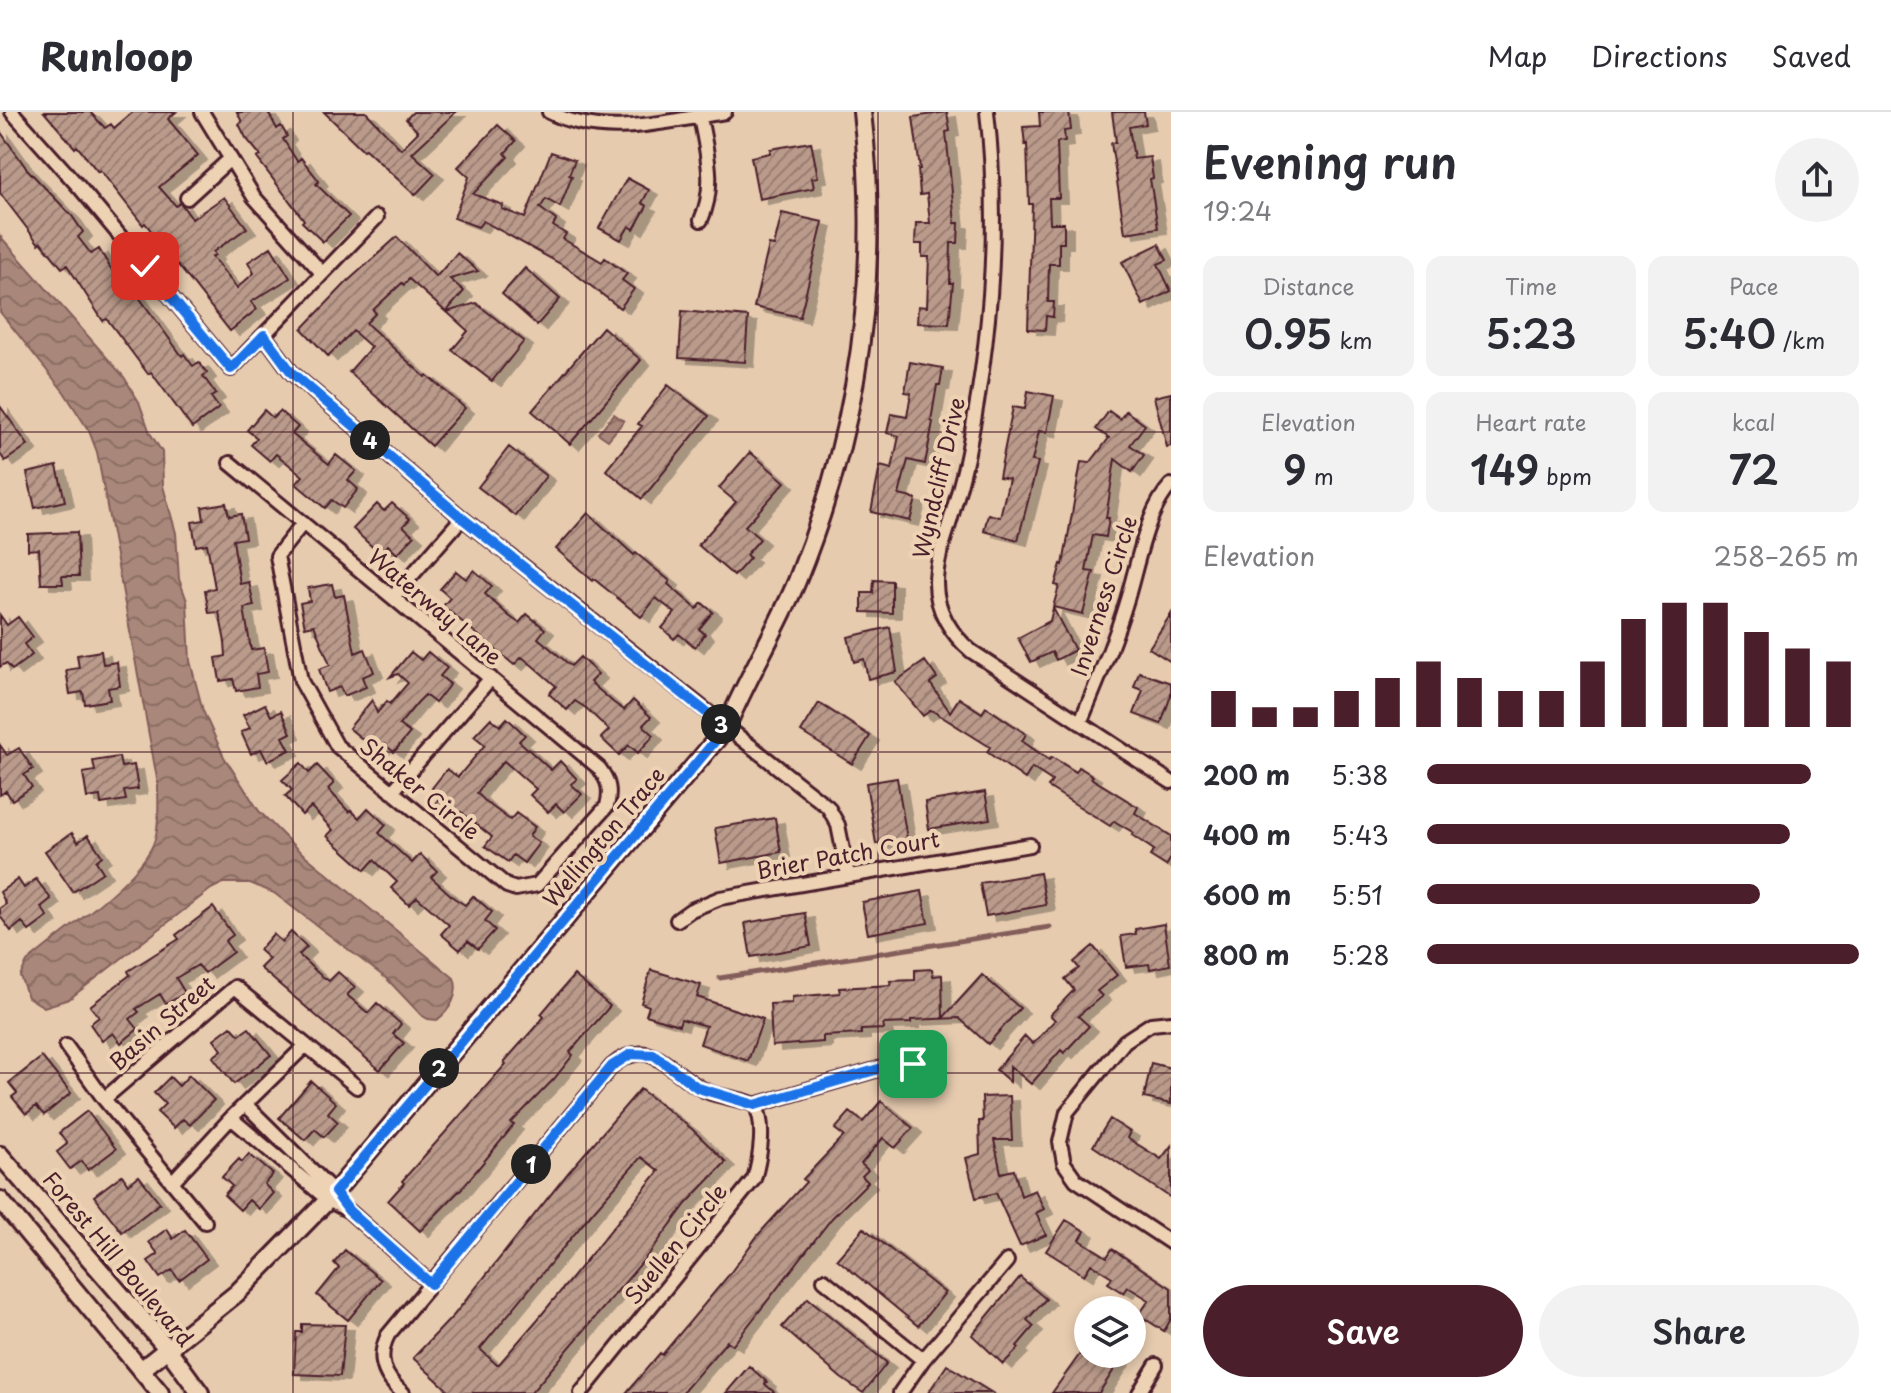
<!DOCTYPE html>
<html lang="en">
<head>
<meta charset="utf-8">
<style>
	:root { --surface:#fff; --page:#f2f2f3; --text:#2b2b33; --muted:#7c7c81; --line:#e1e1e2; --accent:#4a1f2b }
	body { margin:0; font-family:"Playpen Sans",sans-serif; background:var(--page); color:var(--text); height:100vh; display:flex; flex-direction:column; font-size:30px; white-space:nowrap }
	* { box-sizing:border-box; margin:0 }
	p { font-size:26px; color:var(--muted) }
	.icon { flex:none; width:44px; height:44px; fill:none; stroke:currentColor; stroke-width:2; stroke-linecap:round; stroke-linejoin:round }
	.map { position:relative; flex:1; overflow:hidden }
	.details { display:flex; flex-direction:column; background:var(--surface); width:720px }
	.details>* { flex:none }
	.buttons { position:absolute; left:1074px; top:1184px; display:grid; gap:16px }
	.buttons a { display:grid; place-items:center; width:72px; height:72px; border-radius:50%; background:var(--surface); box-shadow:0 4px 12px #0003; font-size:40px }
	.pin { position:absolute; display:grid; place-items:center; width:68px; height:68px; color:#fff; margin:-34px; border-radius:16px; box-shadow:0 4px 12px #0006 }
	.km { position:absolute; width:40px; height:40px; margin:-20px; border-radius:50%; background:#222; color:#fff; font-size:22px; line-height:40px; text-align:center }
	.round { display:grid; place-items:center; flex:none; width:84px; height:84px; border-radius:42px; background:var(--page) }
	.headline { display:flex; align-items:center; justify-content:space-between; height:136px; padding:0 32px }
	h1 { font-size:44px; font-weight:600; line-height:60px }
	.stats { display:grid; grid-template-columns:repeat(3,1fr); gap:12px; height:136px; padding:8px 32px }
	.stats div { display:grid; align-content:center; border-radius:16px; background:var(--page); text-align:center }
	.stats b { font-size:40px; font-weight:600 }
	.stats small { font-size:22px; font-weight:400 }
	.stats p { font-size:22px }
	.chart { height:224px; padding:16px 32px }
	.chart p { display:flex; justify-content:space-between }
	.chart svg { width:100%; height:144px; margin-top:8px; stroke:var(--accent); stroke-width:6 }
	.action { display:flex; gap:16px; margin-top:auto; padding:16px 32px }
	.action a { flex:1; height:92px; border-radius:48px; background:var(--accent); color:#fff; font-size:32px; font-weight:600; line-height:92px; text-align:center }
	.action a+a { background:var(--page); color:var(--text) }
	ul { padding:0 32px; list-style:none; font-size:26px }
	li { display:grid; grid-template-columns:128px 96px 1fr; align-items:center; height:60px }
	li i { height:20px; border-radius:10px; background:var(--accent) }
	header { display:flex; align-items:center; gap:48px; box-sizing:border-box; height:112px; padding:0 40px; background:var(--surface); border-bottom:2px solid var(--line) }
	header strong { font-size:38px }
	nav { display:flex; gap:44px; margin-inline-start:auto; font-size:28px }
	main { display:flex; flex:1; min-height:0 }
	.map>svg:first-child { display:block }
	.water { fill:url(#water-waves); stroke:#835d5a; stroke-width:2 }
	.lines { fill:none; stroke-linecap:round; stroke-linejoin:round }
	.stream { stroke:#835d5a; stroke-width:5 }
	.building { fill:url(#building-hatch); stroke:#4a1f2b; stroke-width:2; fill-rule:evenodd; filter:url(#shadow) }
	.street-casing { stroke:#4a1f2b; stroke-width:18 }
	.secondary-casing { stroke:#4a1f2b; stroke-width:22 }
	.street { stroke:#edd2b4; stroke-width:12 }
	.secondary { stroke:#edd2b4; stroke-width:16 }
	.route-casing { stroke:#fff; stroke-width:16 }
	.route { stroke:#1a73e8; stroke-width:10 }
	.grid { fill:none; stroke:#4a1f2b; stroke-width:2; stroke-opacity:0.55 }
	.labels { text-anchor:middle; stroke-width:8; stroke-linejoin:round; paint-order:stroke }
	.street-label { font-size:22px; fill:#4a1f2b; stroke:#edd2b4 }
</style>
</head>
<body>
<header>
<strong>Runloop</strong>
<nav><a>Map</a><a>Directions</a><a>Saved</a></nav>
</header>
<main>
<div class="map">
<svg width="1171" height="1281" viewBox="0 0 1171 1281">
	<defs>
		<pattern id="water-waves" width="16" height="10" patternUnits="userSpaceOnUse" patternTransform="scale(2)"><rect width="16" height="10" fill="#a9877a"/><path d="M0 5q4-4 8 0t8 0" fill="none" stroke="#8c6e64"/></pattern>
		<pattern id="building-hatch" width="6" height="6" patternUnits="userSpaceOnUse" patternTransform="scale(2)"><rect width="6" height="6" fill="#ba9a8a"/><path d="M-1 1l2-2M0 6l6-6M5 7l2-2" fill="none" stroke="#997d71"/></pattern>
		<filter id="shadow"><feDropShadow dx="9" dy="5" stdDeviation="0" flood-color="#0004"/></filter>
	</defs>
	<rect width="100%" height="100%" fill="#e6cbaf"/>
	<filter id="ink" filterUnits="userSpaceOnUse"><feTurbulence type="fractalNoise" baseFrequency=".0125" numOctaves="2"/><feDisplacementMap in="SourceGraphic" scale="16" xChannelSelector="R" yChannelSelector="G"/><feConvolveMatrix kernelMatrix="1 2 1 2 8 2 1 2 1" color-interpolation-filters="sRGB"/></filter>
	<g filter="url(#ink)">
		<!-- water -->
		<path class="water" d="M0,124L124,265L139,290L150,321L162,340L163,374L176,421L179,467L187,489L190,549L203,599L224,645L259,699L296,736L454,866C460,882 450,898 437,908L428,907L421,903L387,867L274,781L250,771H223L211,777L69,887L44,895L28,885L20,864L27,850C60,821 144,766 155,727C160,710 158,690 158,672L97,340L89,319L64,280L0,200Z
			M614,302L624,309L608,328L598,321Z"/>
		<g class="lines">
			<!-- stream -->
			<path class="stream" d="M720,866L1050,815"/>
		</g>
		<!-- building -->
		<path class="building" d="M44,0H90L105,16L111,12L114,16L133,0H176L168,7L198,43L159,75L176,94L180,91L182,93L192,107L224,85L247,116L213,140L215,143L212,145L237,176L254,161L248,150L271,135L290,166L251,190L257,197L230,219L145,111L143,113L100,58L98,60L77,34L75,36Z
			M237,0H268L277,17L281,14L287,24L283,27L297,49L301,46L319,69L316,72L349,104L323,130L302,110L304,108L257,46L261,44L246,26L239,12L242,10Z
			M324,0H366L401,37L418,20L406,7L413,0H456L412,41L435,62L415,83L365,37L363,38Z
			M947,0L950,19L946,20L955,111H959L958,131H951L950,171H953L949,212L917,211L918,194L927,195L929,145H922V132H915L916,111H930L927,82L920,83L918,57H920L913,5Z
			M1039,0H1069L1071,18L1064,19L1065,29L1057,30L1059,86H1049L1050,111H1064V131H1059V152H1049L1048,190H1054L1053,205L1046,204L1045,218L1028,217L1032,92H1029L1027,32L1025,33L1023,15L1040,14Z
			M1112,0H1144L1146,12L1129,15L1134,47L1150,45L1153,66L1150,67L1158,116L1125,121L1111,31L1116,30Z
			M498,13L516,29L505,41L508,45L473,82L503,93L502,97L525,106L551,40L575,48L569,63L572,64L560,95L546,87L540,96L556,108L553,114L566,122L563,127L602,150L605,146L627,162L622,168L634,177L620,196L566,155L483,109L478,115L454,106L469,65L458,55Z
			M0,19L27,57L72,104L83,120L78,125L91,142L99,137L116,165L122,162L182,244L184,242L193,254L199,250L207,261L203,264L216,282L211,285L219,296L192,316L151,260L148,262L107,207L103,209L67,153L62,156L41,130L39,132L0,81Z
			M811,30L818,65L812,66L814,76L759,87L751,45L770,41V37Z
			M627,66L649,78L642,91L647,94L634,117L629,114L621,128L599,116Z
			M782,101L823,110L800,205L754,195L769,133L774,134Z
			M397,125L436,165L457,141L478,159L450,167L464,179L446,200L409,167L404,173L402,171L373,198L376,201L366,211L425,265L427,263L465,296L431,334L349,260L371,235L353,219L328,244L302,217L349,168Z
			M1159,132L1167,148L1158,152L1171,179L1143,193L1122,150Z
			M525,156L560,187L537,213L502,182Z
			M476,191L524,229L492,269L452,238L468,219L447,200Z
			M682,199L748,205L745,250L679,246Z
			M603,215L641,248L570,332L532,299Z
			M910,250L943,256L940,273H937L931,309L933,310L925,352L908,348L899,383L916,387L910,409L871,400L880,354L892,357L899,324L887,321L891,302L907,305L911,281L905,280Z
			M668,273L709,304L642,387L606,358L642,314L638,312Z
			M1028,279L1054,284L1047,320L1039,319L1032,349L1038,350L1018,428L984,419L988,402L1000,405L1009,367L999,365L1013,295L1025,297Z
			M1171,281V334L1167,335L1154,285Z
			M0,294L28,333L5,349L0,342Z
			M264,298L273,306L280,299L298,315L292,322L329,352L336,343L356,359L348,368L358,377L343,396L332,388L325,396L296,372L303,364L276,342L270,349L251,333L257,326L247,318Z
			M1109,299L1120,307L1126,299L1145,313L1130,333L1144,343L1132,360L1115,347L1106,406H1109L1106,425L1093,423L1086,459L1094,460L1083,502L1053,495L1059,474L1055,473L1061,452L1063,453L1081,350L1090,351L1109,326L1096,317Z
			M509,335L546,364L516,404L478,375Z
			M750,340L785,370L745,414L760,427L746,443L750,446L734,464L698,433L736,390L719,376Z
			M57,354L65,389L35,396L27,361Z
			M226,391L229,404L241,402L245,426L233,428L240,472L249,470L254,494L244,496L251,538L264,536L268,560L256,562L258,575L236,579L233,567L220,569L216,546L226,544L225,530L219,500L209,501L205,478L215,476L207,432L196,434L192,410L204,408L202,395Z
			M392,391L410,407L403,414L414,424L397,442L388,433L380,442L353,417L377,392L384,399Z
			M588,401L634,443L636,441L670,469L668,472L697,497L702,491L713,500L699,517L705,522L695,535L679,522L674,527L662,516L675,501L656,486L641,505L594,467L593,469L556,437Z
			M77,420L79,464H62L63,472H41L39,437L28,438V422Z
			M474,458L492,474L485,482L509,504L519,511L527,502L545,517L538,526L571,554L580,545L598,562L590,570L614,591L624,598L633,588L651,605L643,613L654,623L638,641L629,633L619,643L601,626L609,618L586,596L575,589L567,598L549,582L556,574L533,554L522,545L514,553L443,494L450,486L440,477L456,459L466,467Z
			M874,468L892,469V501L862,500V481H873Z
			M332,472L335,485L344,483L355,541L365,537L374,560L362,565L366,575L344,584L340,575L327,580L319,557L330,553L314,513L305,515L300,491L310,489L308,476Z
			M1053,496L1075,538L1056,548L1052,540L1031,550L1018,526L1050,509Z
			M1171,502V550L1149,536Z
			M0,503L7,513L18,505L33,525L24,532L32,543L12,558L6,551L0,555Z
			M890,515L897,560L868,567L864,547L854,550L848,525Z
			M101,539L103,552L117,550L120,574L108,576L110,588L85,592L83,580L70,582L66,558L79,556L77,543Z
			M411,540L421,548L428,540L447,556L440,564L450,572L435,591L425,583L418,590L399,613L410,621L394,640L384,632L378,640L349,616L372,588L377,601L387,589L390,592L408,571L398,562L390,565Z
			M925,549L937,566L930,571L950,600L959,586L982,601L986,595L1026,622L1022,629L1049,648L1052,645L1076,660L1079,655L1093,664L1091,666L1138,695L1135,701L1171,724V746L1166,754L1150,744L1154,738L1132,723L1134,721L1114,709L1110,714L1083,697L1048,675L1052,669L1032,656L1025,667L987,640L990,635L931,598L923,604L895,570Z
			M1139,560L1171,571V583L1161,612L1134,602L1143,578L1134,575Z
			M819,591L870,624L852,652L801,620Z
			M265,592L271,604L281,599L291,621L283,625L290,638L267,649L261,637L251,642L241,620L250,616L243,603Z
			M491,606L500,614L507,606L525,623L519,629L551,658L560,649L577,667L571,672L582,682L564,700L556,692L548,700L530,683L536,677L504,649L485,670L477,681L486,690L510,708L516,701L535,715L529,724L539,731L524,751L513,743L508,750L485,734L492,725L461,700L454,710L433,694L442,683L432,676L447,657L458,665L485,633L474,624Z
			M0,633L7,643L19,636L33,657L24,663L32,675L12,688L6,679L0,683Z
			M119,645L121,655L134,653L138,677L124,679L126,688L101,692L100,684L87,686L83,661L95,659L93,649Z
			M301,651L309,661L317,653L334,671L328,677L349,700L351,698L359,706L368,696L386,713L379,721L412,751L420,742L437,759L431,765L454,786L465,793L473,784L492,800L485,809L495,818L478,837L468,829L460,838L441,822L449,813L417,785L409,793L391,776L397,770L374,748L365,758L327,724L333,718L311,695L302,703L285,684L292,678L282,668Z
			M897,666L907,727L876,732L866,671Z
			M985,680L990,707L929,717L925,690Z
			M775,706L781,740L721,751L715,716Z
			M72,721L78,730L88,723L102,744L96,749L103,760L73,780L45,739Z
			M1040,761L1046,793L986,804L980,771Z
			M18,767L24,776L36,767L51,787L41,795L48,805L29,819L22,810L11,819L0,804V796L6,792L0,780Z
			M922,779L928,811L868,822L862,790Z
			M213,795L233,823L225,829L233,840L205,861L198,853L176,866L185,881L166,892L160,882L136,897L139,900L130,907L138,917L121,931L113,921L102,929L90,912L99,905L90,894L130,863L128,859L179,827L176,823Z
			M805,801L811,834L751,845L745,811Z
			M1164,812L1170,853L1150,857L1149,852L1126,855L1121,824L1136,822L1135,817Z
			M291,820L307,835L299,843L319,862L329,869L338,860L355,875L347,883L368,901L377,891L401,912L393,922L404,931L380,958L260,856L269,847L259,838L273,822L282,830Z
			M1093,834L1117,863L1097,879L1102,884L1078,904L1089,914L1064,941L1061,938L1031,972L1010,954V970L996,958L1025,924L1033,932L1055,908L1050,903L1074,878L1065,867L1079,856L1074,850Z
			M932,857L933,864L942,863L943,906L982,863L1020,896L988,932L959,906L911,908V911L883,912L884,917L861,918V922L823,924V930L772,934L770,892L792,891V885L840,881L839,876L891,873L890,869L915,868V858Z
			M651,858L701,873L697,885L763,907L748,949L700,932L706,914L681,907L679,913L646,903L649,894L641,891Z
			M574,863L610,894L570,940L573,943L554,967L511,1011L514,1013L463,1075L420,1119L388,1089L404,1071L402,1069L506,952L504,950L544,905L541,902Z
			M231,914L239,923L249,916L271,943L234,972L213,945L222,938L214,927Z
			M42,945L71,981L44,1003L36,994L26,1002L12,985L17,981L9,971Z
			M1151,951L1171,956V992L1144,986Z
			M189,963L214,988L190,1013L183,1007L174,1016L157,1000L165,992L154,981L170,965L179,974Z
			M311,969L336,991L328,1001L338,1010L324,1025L315,1017L305,1028L279,1006Z
			M640,977L692,1017L726,1050L686,1092L649,1142L531,1281H451L413,1246L454,1203L568,1061ZM641,1045L659,1059L538,1207L499,1252H496L480,1237L595,1097Z
			M1010,984L1012,1028H994L1001,1061L1014,1058L1021,1084L1035,1078L1044,1097L1036,1101L1046,1123L1020,1134L996,1081L976,1086L966,1046L980,1042L979,1009H983L982,985Z
			M881,989L913,1016L895,1036L883,1026L861,1052L868,1058L862,1064L868,1070L832,1106L733,1233L727,1229L682,1281H626L660,1241L662,1243L728,1164L758,1123L806,1070L803,1067L844,1024L835,1017L850,1000L863,1010Z
			M87,999L116,1037L88,1058L82,1049L70,1057L57,1040L67,1032L59,1021Z
			M1110,1007L1130,1020L1127,1026L1161,1047L1171,1034V1086L1093,1034Z
			M249,1042L273,1062L264,1072L273,1081L259,1097L249,1088L240,1098L224,1083L232,1074L222,1065L239,1047L242,1050Z
			M122,1063L128,1072L139,1064L160,1091L122,1120L94,1084Z
			M1066,1108L1085,1119L1080,1128L1107,1145L1112,1137L1171,1176V1207L1164,1219L1139,1203L1149,1188L1128,1175L1124,1181L1108,1171L1112,1165L1091,1152L1084,1163L1046,1139Z
			M864,1116L945,1181L918,1214L837,1147Z
			M167,1117L173,1127L185,1118L207,1147L179,1168L172,1158L160,1166L148,1149L158,1142L149,1130Z
			M345,1138L381,1168L348,1208L317,1183L339,1156L334,1151Z
			M1020,1165L1046,1187L1027,1208L1034,1214L1017,1234L1019,1236L1003,1252L972,1223Z
			M808,1186L887,1251L863,1281L841,1266L782,1215Z
			M302,1212L345,1213L340,1264L294,1262L296,1220H302Z
			M1080,1242H1124L1099,1281H1052Z
			M947,1253L992,1281H928Z
			M749,1254L767,1270L765,1272L775,1281H726Z"/>
		<g class="lines">
			<defs>
				<path id="street" d="M12,0L80,76L231,257L377,105
					M202,0L254,85L322,161
					M549,0C605,28 666,9 725,0
					M699,0C706,37 717,73 701,108
					M987,0C1000,112 991,224 969,335C965,358 958,382 951,406C945,427 936,448 936,471C936,498 951,522 971,539L1171,670
					M187,86L230,47
					M264,223L292,261L462,406L828,695L838,713L848,763
					M230,351L599,656C609,669 611,679 607,694L537,773L516,777L507,774L337,634L301,569L277,444L303,411
					M393,485L462,406
					M1080,611C1096,573 1113,534 1125,494C1137,458 1145,400 1171,373
					M392,680L491,566
					M677,808L691,798L720,786L1030,733
					M1171,910L1151,912L1125,929L1067,1000L1060,1030L1064,1051L1076,1068L1171,1131
					M66,934L104,987L205,1110
					M104,987L235,875L357,975
					M245,992L338,1084
					M755,993L889,954L913,952L935,957
					M231,1006L328,1088L349,1099L431,1172
					M172,1070L231,1006L306,933
					M824,1168L923,1248
					M403,1281C384,1265 376,1247 388,1223L612,954C652,920 671,964 706,979C722,986 740,986 755,993C766,1011 760,1047 754,1067L581,1281
					M900,1281L923,1248L1007,1149
					M1139,1281L1156,1253"/>
				<path id="secondary" d="M0,1043L167,1236L200,1281
					M0,1088L160,1281
					M141,1258L237,1181L328,1088L726,616C747,566 776,519 797,469C858,319 881,161 862,0"/>
			</defs>
			<!-- street casing -->
			<use href="#street" class="street-casing"/>
			<!-- secondary casing -->
			<use href="#secondary" class="secondary-casing"/>
			<!-- street -->
			<use href="#street" class="street"/>
			<!-- secondary -->
			<use href="#secondary" class="secondary"/>
		</g>
	</g>
	<g class="lines" filter="url(#ink)">
		<defs>
			<path id="route" d="M145,154L231,257L264,223L292,261L462,406L726,616L335,1080L349,1099L431,1172L612,954L631,942L654,943L698,976L755,993L889,954L913,952"/>
		</defs>
		<!-- route casing -->
		<use href="#route" class="route-casing"/>
		<!-- route -->
		<use href="#route" class="route"/>
	</g>
	<!-- grid -->
	<path class="grid" d="M293,0V1281M586,0V1281M878,0V1281M0,320H1171M0,640H1171M0,961H1171"/>
	<g class="labels">
		<!-- street labels -->
		<g class="street-label">
			<text transform="translate(939 366) rotate(-77)" y="8">Wyndcliff Drive</text>
			<text transform="translate(1104 484) rotate(-72)" y="8">Inverness Circle</text>
			<text transform="translate(435 495) rotate(40)" y="8">Waterway Lane</text>
			<text transform="translate(420 677) rotate(39)" y="8">Shaker Circle</text>
			<text transform="translate(604 725) rotate(-50)" y="8">Wellington Trace</text>
			<text transform="translate(848 743) rotate(-10)" y="8">Brier Patch Court</text>
			<text transform="translate(162 911) rotate(-41)" y="8">Basin Street</text>
			<text transform="translate(676 1132) rotate(-51)" y="8">Suellen Circle</text>
			<text transform="translate(118 1147) rotate(50)" y="8">Forest Hill Boulevard</text>
		</g>
	</g>
</svg>
<div class="buttons">
<a><svg class="icon" aria-label="layers" viewBox="0 0 24 24"><path d="M12 4l9 5-9 5-9-5zM3 14l9 5 9-5"/></svg></a>
</div>
<div class="pin" style="left:913px;top:952px;background:#1e9e55"><svg class="icon" aria-label="arrive" viewBox="0 0 24 24"><path d="M6 21V4h12l-3 4 3 4H6"/></svg></div>
<div class="pin" style="left:145px;top:154px;background:#d93025"><svg class="icon" aria-label="check" viewBox="0 0 24 24"><path d="M5 12l5 5 9-10"/></svg></div>
<b class="km" style="left:531px;top:1052px">1</b>
<b class="km" style="left:439px;top:956px">2</b>
<b class="km" style="left:721px;top:612px">3</b>
<b class="km" style="left:370px;top:328px">4</b>
</div>
<section class="details">
<div class="headline"><div><h1>Evening run</h1><p>19:24</p></div><a class="round"><svg class="icon" aria-label="share" viewBox="0 0 24 24"><path d="M12 15V3M7 8l5-5 5 5M5 13v7h14v-7"/></svg></a></div>
<div class="stats">
<div><p>Distance</p><b>0.95<small> km</small></b></div>
<div><p>Time</p><b>5:23</b></div>
<div><p>Pace</p><b>5:40<small> /km</small></b></div>
</div>
<div class="stats">
<div><p>Elevation</p><b>9<small> m</small></b></div>
<div><p>Heart rate</p><b>149<small> bpm</small></b></div>
<div><p>kcal</p><b>72</b></div>
</div>
<div class="chart"><p><span>Elevation</span>258–265 m</p>
<svg viewBox="0 0 160 44" preserveAspectRatio="none"><path d="M5 44V33M15 44V38M25 44V38M35 44V33M45 44V29M55 44V24M65 44V29M75 44V33M85 44V33M95 44V24M105 44V11M115 44V6M125 44V6M135 44V15M145 44V20M155 44V24"/></svg>
</div>
<ul>
<li><b>200 m</b>5:38<i style="width:89%"></i></li>
<li><b>400 m</b>5:43<i style="width:84%"></i></li>
<li><b>600 m</b>5:51<i style="width:77%"></i></li>
<li><b>800 m</b>5:28<i style="width:100%"></i></li>
</ul>
<div class="action"><a>Save</a><a>Share</a></div>
</section>
</main>
</body>
</html>
